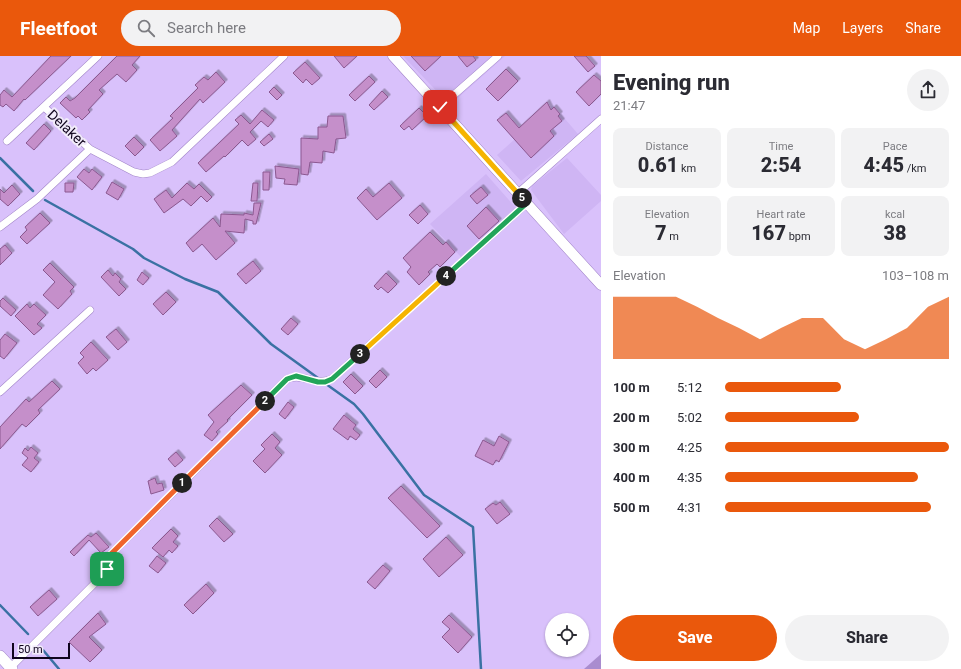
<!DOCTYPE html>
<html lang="en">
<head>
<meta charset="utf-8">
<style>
	:root { --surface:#fff; --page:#f2f2f3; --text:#2b2b33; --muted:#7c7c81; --accent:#ea580c }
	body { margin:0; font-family:Roboto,sans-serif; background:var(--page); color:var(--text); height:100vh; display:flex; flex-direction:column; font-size:15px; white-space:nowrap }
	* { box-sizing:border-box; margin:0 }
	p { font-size:13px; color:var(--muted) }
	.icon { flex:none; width:22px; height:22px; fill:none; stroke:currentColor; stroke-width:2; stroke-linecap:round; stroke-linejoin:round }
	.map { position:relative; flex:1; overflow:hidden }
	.sheet { display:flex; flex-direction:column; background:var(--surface); width:360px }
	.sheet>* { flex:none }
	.tools { position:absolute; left:545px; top:557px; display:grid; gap:8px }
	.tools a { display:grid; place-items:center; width:44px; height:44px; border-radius:50%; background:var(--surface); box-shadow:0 1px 3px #0004; font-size:20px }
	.scale { position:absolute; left:12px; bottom:10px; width:58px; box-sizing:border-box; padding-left:4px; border:2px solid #10051d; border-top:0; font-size:11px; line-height:14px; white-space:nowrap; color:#10051d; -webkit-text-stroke:3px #f1ebfa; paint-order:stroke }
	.pin { position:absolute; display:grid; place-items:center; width:34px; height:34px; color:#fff; margin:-17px; border-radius:8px; box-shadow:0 2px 6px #0006 }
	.km { position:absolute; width:20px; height:20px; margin:-10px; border-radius:50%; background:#222; color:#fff; font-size:11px; line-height:20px; text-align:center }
	.round { display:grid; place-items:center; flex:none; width:42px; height:42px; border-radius:21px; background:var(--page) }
	.headline { display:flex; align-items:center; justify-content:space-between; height:68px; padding:0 12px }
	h1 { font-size:22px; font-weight:800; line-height:30px }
	.metrics { display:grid; grid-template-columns:repeat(3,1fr); gap:6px; height:68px; padding:4px 12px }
	.metrics div { display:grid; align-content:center; border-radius:8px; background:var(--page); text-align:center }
	.metrics b { font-size:20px; font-weight:800 }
	.metrics small { font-size:11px; font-weight:400 }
	.metrics p { font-size:11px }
	.chart { height:112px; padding:8px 12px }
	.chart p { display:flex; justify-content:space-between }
	.chart svg { width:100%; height:72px; margin-top:4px; fill:var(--accent); opacity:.7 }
	.action { display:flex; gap:8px; margin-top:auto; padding:8px 12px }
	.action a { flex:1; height:46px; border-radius:24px; background:var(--accent); color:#fff; font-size:16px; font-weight:800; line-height:46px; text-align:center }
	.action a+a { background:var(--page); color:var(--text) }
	ul { padding:0 12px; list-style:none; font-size:13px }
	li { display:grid; grid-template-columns:64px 48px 1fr; align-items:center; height:30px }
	li i { height:10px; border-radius:5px; background:var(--accent) }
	header { display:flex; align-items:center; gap:24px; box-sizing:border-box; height:56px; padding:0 20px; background:var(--accent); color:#fff }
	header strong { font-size:19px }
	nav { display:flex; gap:22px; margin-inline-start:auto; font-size:14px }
	.search { width:280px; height:36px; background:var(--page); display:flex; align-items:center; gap:10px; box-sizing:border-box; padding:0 14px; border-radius:22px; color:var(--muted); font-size:15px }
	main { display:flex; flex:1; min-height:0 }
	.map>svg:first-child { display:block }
	.built { fill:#cfb5f4 }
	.green { fill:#a98ccf }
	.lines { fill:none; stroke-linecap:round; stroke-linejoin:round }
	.stream { stroke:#3a71a3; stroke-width:2.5 }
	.building { fill:#c58fca; stroke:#8b5890; filter:url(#shadow) }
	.street-casing { stroke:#a184c8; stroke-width:8 }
	.secondary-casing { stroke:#a184c8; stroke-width:11 }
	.primary-casing { stroke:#a184c8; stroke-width:12 }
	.street { stroke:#fff; stroke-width:7 }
	.secondary { stroke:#fff; stroke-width:10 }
	.primary { stroke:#fff; stroke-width:11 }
	.split-1-casing { stroke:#fff; stroke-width:8 }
	.split-2-casing { stroke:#fff; stroke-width:8 }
	.split-3-casing { stroke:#fff; stroke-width:8 }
	.split-4-casing { stroke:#fff; stroke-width:8 }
	.split-5-casing { stroke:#fff; stroke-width:8 }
	.split-6-casing { stroke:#fff; stroke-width:8 }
	.split-1 { stroke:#f0652b; stroke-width:5 }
	.split-2 { stroke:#f0652b; stroke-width:5 }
	.split-3 { stroke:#22a559; stroke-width:5 }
	.split-4 { stroke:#f5b400; stroke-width:5 }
	.split-5 { stroke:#22a559; stroke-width:5 }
	.split-6 { stroke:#f5b400; stroke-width:5 }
	.labels { text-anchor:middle; stroke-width:4; stroke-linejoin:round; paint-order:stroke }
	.street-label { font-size:14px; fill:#10051d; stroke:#f1ebfa }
</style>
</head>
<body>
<header>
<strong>Fleetfoot</strong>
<div class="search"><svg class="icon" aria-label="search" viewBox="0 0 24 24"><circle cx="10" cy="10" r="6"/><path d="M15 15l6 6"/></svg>Search here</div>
<nav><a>Map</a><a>Layers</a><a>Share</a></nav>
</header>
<main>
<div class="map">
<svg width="601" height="613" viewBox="0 0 601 613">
	<defs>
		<filter id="shadow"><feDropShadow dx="2.5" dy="-2.5" stdDeviation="0" flood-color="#0004"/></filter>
	</defs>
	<rect width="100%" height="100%" fill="#d9c1fb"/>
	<!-- built -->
	<path class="built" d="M403,0H505L450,49Z
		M553,49L578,78L521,125L497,99Z
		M567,102L601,139V145L564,178L531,134L532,130Z
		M486,118L516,152L461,201L430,168Z"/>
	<!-- green -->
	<path class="green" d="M601,598V613H584Z"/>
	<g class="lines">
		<!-- stream -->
		<path class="stream" d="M0,102L33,135
			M45,144L133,193L144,202L185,223L218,236L271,288L318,322
			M326,328L354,348L363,358L424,439L473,471L481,613
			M0,549L28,578
			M43,594L59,613"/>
	</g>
	<!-- building -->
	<path class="building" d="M51,0H71L25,44L24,43L14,55L6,48L3,51L0,49V39L4,34L12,41Z
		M117,0H140L132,9L137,14L126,26L117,18L99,34L103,38L88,54L90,56L82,64L78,60L76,62L60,47L66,41L70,45L75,42Z
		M334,0H357L344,12Z
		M411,0H441L425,15Z
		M458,0H473L476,4L467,11Z
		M574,0H586L595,10L588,16Z
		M305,6L320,22L312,29L306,23L303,27L293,17Z
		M506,13L518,25L498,45L486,33Z
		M216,16L225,26L203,47L200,43L172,74L177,80L160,95L150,84L173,62L170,60L198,32L195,29L204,21L208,24Z
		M594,19L601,25V38L589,50L576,36Z
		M369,20L375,26L355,45L349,39Z
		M274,31L282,39L277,44L269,36Z
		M382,35L388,41L374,54L369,49Z
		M547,46L551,54L554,51L560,58L558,60L562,65L550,75L554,80L531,102L497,64L506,57L519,72Z
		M419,52L427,60L412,74L409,70L404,74L400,70Z
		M262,54L274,64L268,71L261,65L250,76L256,83L248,90L242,84L225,101L224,100L206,116L198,107L239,68L235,64L241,59L250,68Z
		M328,60H343L346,82L336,83L334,97L323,95L322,107L310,106L308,119L301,118V82L318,83V71H327Z
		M44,68L51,75L34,94L26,87Z
		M269,78L273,83L264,90L260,86Z
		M134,81L144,91L135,100L125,90Z
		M275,110L299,113L297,129L284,128L285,123L276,122Z
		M84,113L89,117L92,113L102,121L92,134L77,121Z
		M263,116H270L269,134H263Z
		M112,126L124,133L118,144L106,137Z
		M65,127H74L73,136H65Z
		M187,127L194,133L199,128L212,141L207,146L201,140L191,150L183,143L164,157L154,143L166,134L172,142Z
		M253,127H258L257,145H251Z
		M389,127L402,142L377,164L357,142L366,133L373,141Z
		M12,129L20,138L8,150L0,143V133L4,137Z
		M481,131L488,139L477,148L470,140Z
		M254,147H261L256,168H253V165L245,163L244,177L225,175L235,187L216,204L202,188L193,196L186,187L213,162L220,171L221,158L244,159V157L253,159Z
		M420,149L428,158L418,168L409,159Z
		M486,151L499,165L479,183L467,170Z
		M40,157L50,167L27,188L20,181L27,174L25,171Z
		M430,176L443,189L446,186L455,196L440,211L437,208L428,216L430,218L419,229L407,216L411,211L403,202Z
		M5,189L12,197L0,209V193Z
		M253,205L261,215L246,228L237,218Z
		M50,207L74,231L70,235L72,238L58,253L43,239L55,226L43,214Z
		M108,214L113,220L115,217L121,223L119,226L126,233L119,240L101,221Z
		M142,216L149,222L143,229L137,224Z
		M386,217L397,228L388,237L381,231L378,234L374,230Z
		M166,236L176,246L163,259L153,248Z
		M3,242L16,254L11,260L0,250V245Z
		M27,248L30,252L34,248L46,259L37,268L42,272L34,279L15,260Z
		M291,262L298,268L288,279L281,273Z
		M116,273L127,286L118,294L106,281Z
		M5,278L17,287L4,303L0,300V284Z
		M91,286L108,304L96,315L93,312L87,318L78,307L84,301L80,297Z
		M380,314L387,321L376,332L369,325Z
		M351,318L363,330L355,338L343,326Z
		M52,325L60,333L38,354L40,357L26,371L22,368L0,393V371L26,343L29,346Z
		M241,329L252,339L227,364L228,365L216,376L218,378L212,385L204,379L214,366L208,359Z
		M288,346L294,351L285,363L279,358Z
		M344,359L356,369L353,373L360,379L356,384L350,380L348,384L333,373Z
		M272,378L280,386L275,392L282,399L265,417L253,405L265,393L261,389Z
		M499,380L509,386L499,406L496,404L493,409L475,400L483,384L494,390Z
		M31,391L38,397L34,402L39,406L31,416L22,409L28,402L22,397L25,392L28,395Z
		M176,396L183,404L175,411L168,403Z
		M155,422L157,428L162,427L164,434L151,438L148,425Z
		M401,430L440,470L427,482L388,442Z
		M500,446L510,458L497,468L485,453L493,447L496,449Z
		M217,462L233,478L224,486L209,470Z
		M171,473L178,480L173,486L178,490L172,497L169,494L163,501L152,492Z
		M96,477L109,491L101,497L89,484L74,500L70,496L88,479L91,481Z
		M446,481L463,499L439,521L423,503Z
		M157,500L166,507L158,517L149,510Z
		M383,509L390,515L375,533L367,526Z
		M206,528L214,537L193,558L184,549Z
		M49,534L57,543L38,560L30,551Z
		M98,557L106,568L89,581L102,594L90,606L69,586Z
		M449,559L472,581L458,597L442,581L450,573L442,566Z"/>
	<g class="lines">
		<defs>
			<path id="street" d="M44,51L90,93L134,116L143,118L150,117L172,106L284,0
				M440,51L498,0
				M7,85L98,0
				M518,137L601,63
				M0,171L37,143L90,93
				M0,336L90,254
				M9,613L103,519L107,513L110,499L287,323C305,317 313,330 332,323L527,147"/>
			<path id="secondary" d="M393,0L601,229"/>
			<path id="primary" d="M0,600L12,613"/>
		</defs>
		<!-- street casing -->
		<use href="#street" class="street-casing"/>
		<!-- secondary casing -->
		<use href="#secondary" class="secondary-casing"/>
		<!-- primary casing -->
		<use href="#primary" class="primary-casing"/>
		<!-- street -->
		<use href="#street" class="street"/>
		<!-- secondary -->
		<use href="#secondary" class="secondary"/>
		<!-- primary -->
		<use href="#primary" class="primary"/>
	</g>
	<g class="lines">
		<defs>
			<path id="split-1" d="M107,513L110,499L182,427"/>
			<path id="split-2" d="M182,427L265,345"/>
			<path id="split-3" d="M265,345L287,323L296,320L318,326H325L332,323L360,298"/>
			<path id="split-4" d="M360,298L446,220"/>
			<path id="split-5" d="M446,220L527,147L522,142"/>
			<path id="split-6" d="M440,51L522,142"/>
		</defs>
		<!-- split-1 casing -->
		<use href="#split-1" class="split-1-casing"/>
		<!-- split-2 casing -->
		<use href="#split-2" class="split-2-casing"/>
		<!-- split-3 casing -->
		<use href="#split-3" class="split-3-casing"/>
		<!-- split-4 casing -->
		<use href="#split-4" class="split-4-casing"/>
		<!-- split-5 casing -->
		<use href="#split-5" class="split-5-casing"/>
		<!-- split-6 casing -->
		<use href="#split-6" class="split-6-casing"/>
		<!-- split-1 -->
		<use href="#split-1" class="split-1"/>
		<!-- split-2 -->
		<use href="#split-2" class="split-2"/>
		<!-- split-3 -->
		<use href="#split-3" class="split-3"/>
		<!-- split-4 -->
		<use href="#split-4" class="split-4"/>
		<!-- split-5 -->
		<use href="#split-5" class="split-5"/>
		<!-- split-6 -->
		<use href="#split-6" class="split-6"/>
	</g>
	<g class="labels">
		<!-- street labels -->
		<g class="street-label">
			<text transform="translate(67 72) rotate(43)" y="5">Delaker</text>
		</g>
	</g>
</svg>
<div class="tools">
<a><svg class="icon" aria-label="locate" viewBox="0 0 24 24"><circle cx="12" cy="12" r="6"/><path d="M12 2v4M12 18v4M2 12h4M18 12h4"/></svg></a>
</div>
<div class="scale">50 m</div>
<div class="pin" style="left:107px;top:513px;background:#1e9e55"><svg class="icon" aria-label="arrive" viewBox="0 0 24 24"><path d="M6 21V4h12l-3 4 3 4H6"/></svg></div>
<div class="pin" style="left:440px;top:51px;background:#d93025"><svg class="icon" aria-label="check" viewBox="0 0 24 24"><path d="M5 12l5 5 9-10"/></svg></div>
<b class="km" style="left:182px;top:427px">1</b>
<b class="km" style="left:265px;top:345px">2</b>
<b class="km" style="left:360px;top:298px">3</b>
<b class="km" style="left:446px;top:220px">4</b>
<b class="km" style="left:522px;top:142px">5</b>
</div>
<section class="sheet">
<div class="headline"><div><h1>Evening run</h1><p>21:47</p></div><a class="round"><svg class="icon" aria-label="share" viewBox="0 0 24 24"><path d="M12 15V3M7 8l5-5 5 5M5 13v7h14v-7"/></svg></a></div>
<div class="metrics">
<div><p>Distance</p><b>0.61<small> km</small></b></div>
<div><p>Time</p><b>2:54</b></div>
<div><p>Pace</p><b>4:45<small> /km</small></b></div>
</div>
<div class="metrics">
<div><p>Elevation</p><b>7<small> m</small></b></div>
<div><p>Heart rate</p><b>167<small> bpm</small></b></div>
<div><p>kcal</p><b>38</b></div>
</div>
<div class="chart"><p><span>Elevation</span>103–108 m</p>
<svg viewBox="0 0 160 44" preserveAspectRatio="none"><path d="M0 44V6L10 6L20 6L30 6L40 12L50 19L60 25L70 32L80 25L90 19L100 19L110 32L120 38L130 32L140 25L150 12L160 6V44z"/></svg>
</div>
<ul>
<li><b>100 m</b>5:12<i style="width:52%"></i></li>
<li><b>200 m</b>5:02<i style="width:60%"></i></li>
<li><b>300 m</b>4:25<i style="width:100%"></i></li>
<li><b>400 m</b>4:35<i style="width:86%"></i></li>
<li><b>500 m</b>4:31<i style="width:92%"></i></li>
</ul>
<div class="action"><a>Save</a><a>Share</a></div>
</section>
</main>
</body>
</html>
